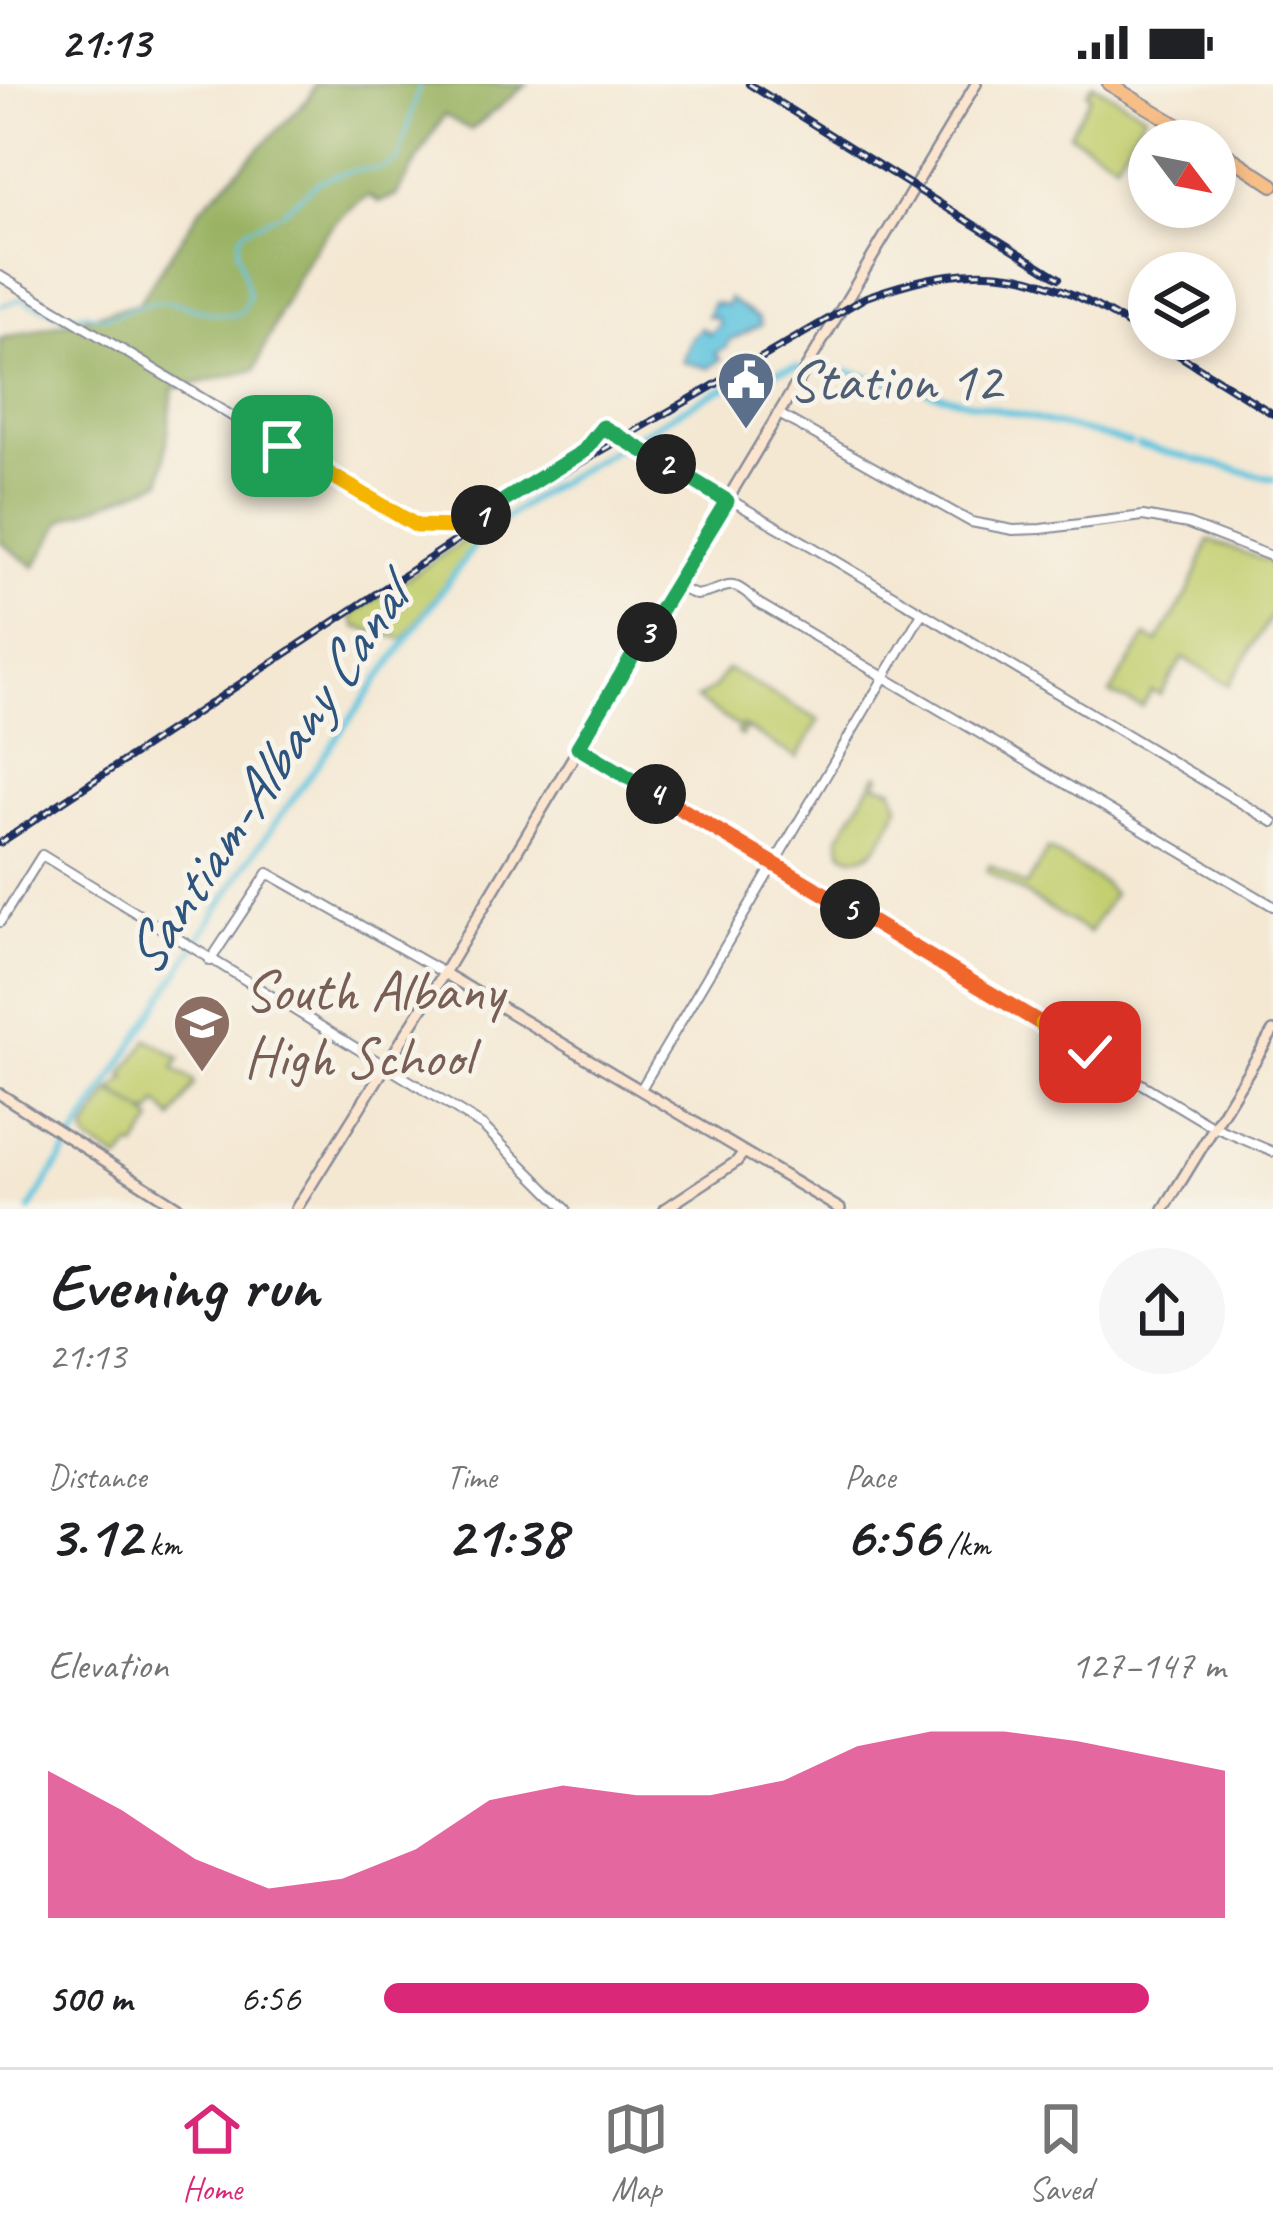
<!DOCTYPE html>
<html lang="en">
<head>
<meta charset="utf-8">
<style>
	:root { --surface:#fff; --page:#f6f6f6; --text:#202124; --muted:#757577; --line:#e0e0e0; --accent:#db2777 }
	body { margin:0; font-family:Caveat,sans-serif; background:var(--page); color:var(--text); height:100vh; display:flex; flex-direction:column; font-size:45px; white-space:nowrap }
	* { box-sizing:border-box; margin:0 }
	p { font-size:39px; color:var(--muted) }
	.icon { flex:none; width:66px; height:66px; fill:none; stroke:currentColor; stroke-width:2; stroke-linecap:round; stroke-linejoin:round }
	.map { position:relative; height:1125px; overflow:hidden }
	.side { display:flex; flex-direction:column; background:var(--surface); flex:1 }
	.side>* { flex:none }
	.needle { width:78px; rotate:122deg }
	.controls { position:absolute; left:1128px; top:36px; display:grid; gap:24px }
	.controls a { display:grid; place-items:center; width:108px; height:108px; border-radius:50%; background:var(--surface); box-shadow:0 6px 18px #0003; font-size:60px }
	.pin { position:absolute; display:grid; place-items:center; width:102px; height:102px; color:#fff; margin:-51px; border-radius:24px; box-shadow:0 6px 18px #0006 }
	.km { position:absolute; width:60px; height:60px; margin:-30px; border-radius:50%; background:#222; color:#fff; font-size:33px; line-height:60px; text-align:center }
	.round { display:grid; place-items:center; flex:none; width:126px; height:126px; border-radius:63px; background:var(--page) }
	.summary { display:flex; align-items:center; justify-content:space-between; height:204px; padding:0 48px }
	h1 { font-size:66px; font-weight:600; line-height:90px }
	.stats { display:grid; grid-template-columns:repeat(3,1fr); gap:18px; height:204px; padding:12px 48px }
	.stats div { display:grid; align-content:center }
	.stats b { font-size:60px; font-weight:600 }
	.stats small { font-size:33px; font-weight:400 }
	.stats p { font-size:33px }
	.chart { height:336px; padding:24px 48px }
	.chart p { display:flex; justify-content:space-between }
	.chart svg { width:100%; height:216px; margin-top:12px; fill:var(--accent); opacity:.7 }
	ul { padding:0 48px; list-style:none; font-size:39px }
	li { display:grid; grid-template-columns:192px 144px 1fr; align-items:center; height:90px }
	li i { height:30px; border-radius:15px; background:var(--accent) }
	.status { display:flex; justify-content:space-between; align-items:center; height:84px; padding:0 60px; background:var(--surface); direction:ltr }
	.status svg { height:33px; fill:currentColor }
	.menu { display:flex; justify-content:space-around; align-items:center; height:168px; border-top:3px solid var(--line); background:var(--surface); font-size:33px; color:var(--muted) }
	.menu a { display:grid; justify-items:center; gap:6px }
	.menu .on { color:var(--accent) }
	.map>svg:first-child { display:block }
	.green { fill:#c3cf71; stroke:#6f7f68; stroke-width:3 }
	.forest { fill:#9ab263; stroke:#5a7060; stroke-width:3 }
	.water { fill:#61c5df; stroke:#3e7a9e; stroke-width:3 }
	.lines { fill:none; stroke-linecap:round; stroke-linejoin:round }
	.stream { stroke:#61c5df; stroke-width:3 }
	.canal { stroke:#61c5df; stroke-width:6 }
	.tertiary-casing { stroke:#888c98; stroke-width:12 }
	.secondary-casing { stroke:#888c98; stroke-width:14 }
	.primary-casing { stroke:#888c98; stroke-width:16 }
	.tertiary { stroke:#fff; stroke-width:8 }
	.secondary { stroke:#fce5cf; stroke-width:9 }
	.primary { stroke:#f7be88; stroke-width:12 }
	.rail-casing { stroke:#1b2f5e; stroke-width:8 }
	.rail { stroke:#f7f3e8; stroke-width:3; stroke-dasharray:9; stroke-linecap:butt }
	.split-1-casing { stroke:#fff; stroke-width:24 }
	.split-2-casing { stroke:#fff; stroke-width:24 }
	.split-3-casing { stroke:#fff; stroke-width:24 }
	.split-4-casing { stroke:#fff; stroke-width:24 }
	.split-5-casing { stroke:#fff; stroke-width:24 }
	.split-6-casing { stroke:#fff; stroke-width:24 }
	.split-7-casing { stroke:#fff; stroke-width:24 }
	.split-1 { stroke:#f5b400; stroke-width:15 }
	.split-2 { stroke:#22a559; stroke-width:15 }
	.split-3 { stroke:#22a559; stroke-width:15 }
	.split-4 { stroke:#22a559; stroke-width:15 }
	.split-5 { stroke:#f0652b; stroke-width:15 }
	.split-6 { stroke:#f0652b; stroke-width:15 }
	.split-7 { stroke:#f5b400; stroke-width:15 }
	.labels { text-anchor:middle; stroke-width:10; stroke-linejoin:round; paint-order:stroke }
	.service-label { font-size:57px; fill:#4e5e75; stroke:#f7f3e8; text-anchor:start }
	.education-label { font-size:57px; fill:#785e54; stroke:#f7f3e8; text-anchor:start }
	.water-label { font-size:60px; font-style:italic; fill:#2c547e; stroke:#f7f3e8 }
</style>
</head>
<body>
<div class="status"><b>21:13</b><svg viewBox="0 0 49 12"><path d="M0 12V9h3v3zM5 12V6h3v6zM10 12V3h3v9zM15 12V0h3v12zM26 1h20v11H26zM47 4h2v5h-2z"/></svg></div>
<div class="map">
<svg width="1273" height="1125" viewBox="0 0 1273 1125">
	<rect width="100%" height="100%" fill="#f7f3e8"/>
	<filter id="ink" filterUnits="userSpaceOnUse"><feTurbulence type="fractalNoise" baseFrequency=".00833" numOctaves="2"/><feDisplacementMap in="SourceGraphic" scale="24" xChannelSelector="R" yChannelSelector="G"/><feConvolveMatrix kernelMatrix="1 2 1 2 8 2 1 2 1" color-interpolation-filters="sRGB"/></filter>
	<filter id="wash" filterUnits="userSpaceOnUse"><feTurbulence type="fractalNoise" baseFrequency=".004" numOctaves="4" result="noise"/><feDisplacementMap in="SourceGraphic" scale="48" xChannelSelector="R" yChannelSelector="G"/><feGaussianBlur stdDeviation="2.7" result="paint"/><feColorMatrix in="noise" values="0 0 0 0 0 0 0 0 0 0 0 0 0 0 0 0 0 1.4 0 .05"/><feComposite in="paint" operator="in"/></filter>
	<g filter="url(#wash)">
		<rect width="100%" height="100%" fill="#f4e8d3"/>
		<!-- green -->
		<path class="green" d="M1093,0L1145,30L1116,78L1069,50L1091,12L1087,9Z
			M490,439L404,555L356,543L350,532Z
			M1209,456L1273,479V529L1229,601L1183,574L1160,611L1152,607L1142,623L1110,610L1146,552L1157,559L1188,509Z
			M727,585L819,636L797,674L741,641L745,646L741,652L737,649L739,644L696,615L714,604Z
			M877,690L880,692L876,700L892,704L899,721C889,744 872,789 842,768L839,753Z
			M1048,765L1103,799L1113,810L1089,849L987,787L990,781L1026,802Z
			M148,955L180,974L174,985L193,996L194,1001L173,1035L158,1019L152,1029H145L153,1038L136,1064L131,1062L120,1077L88,1057L85,1048L110,1008L144,1028L112,1007L127,994L123,991Z"/>
		<!-- forest -->
		<path class="forest" d="M315,0H527L471,46L444,31L396,112L379,118L369,112C315,137 277,234 255,286L173,305L162,397L63,436L35,483L0,458V255L138,220L201,124L309,14Z"/>
		<!-- water -->
		<path class="water" d="M729,215L759,235L761,241L729,257L727,263L715,269L721,275L709,284L682,278L691,254L701,244L709,250L720,240L717,234L707,232L713,219L727,221Z"/>
		<g class="lines">
			<!-- stream -->
			<path class="stream" d="M0,222L21,215L64,233
				M73,232L83,228C114,241 126,221 156,218C184,215 215,238 241,229L249,212L238,166L240,152L246,145L281,129L319,97L355,86L380,85L398,76L420,0"/>
			<!-- canal -->
			<path class="canal" d="M813,283L854,289L1130,359
				M632,355C686,323 735,291 799,283
				M1138,361L1273,395
				M30,1125L247,779L472,465C515,419 569,393 622,361"/>
		</g>
	</g>
	<g filter="url(#ink)">
		<g class="lines">
			<defs>
				<path id="tertiary" d="M0,192L402,435L431,445L466,441L584,367L603,343L811,462L1273,738
					M779,330L971,438L1013,446L1041,445L1143,432L1188,440L1273,473
					M675,502L696,511C730,506 727,489 758,519L1273,822
					M578,663L1210,1041L1273,1068
					M0,838L42,771L483,1042L566,1125
					M210,877L268,789L444,889
					M641,1005L922,529"/>
				<path id="secondary" d="M444,889L840,1125
					M0,1010L181,1125
					M296,1125L444,889L976,0
					M665,1125L736,1078L744,1068
					M1164,1125L1273,947"/>
				<path id="primary" d="M1109,0L1204,57
					M1215,63L1273,101"/>
			</defs>
			<!-- tertiary casing -->
			<use href="#tertiary" class="tertiary-casing"/>
			<!-- secondary casing -->
			<use href="#secondary" class="secondary-casing"/>
			<!-- primary casing -->
			<use href="#primary" class="primary-casing"/>
			<!-- tertiary -->
			<use href="#tertiary" class="tertiary"/>
			<!-- secondary -->
			<use href="#secondary" class="secondary"/>
			<!-- primary -->
			<use href="#primary" class="primary"/>
			<defs>
				<path id="rail" d="M749,0L1059,194
					M1153,255L1273,330
					M0,759L525,411L866,213C989,169 1042,186 1149,253"/>
			</defs>
			<!-- rail casing -->
			<use href="#rail" class="rail-casing"/>
			<!-- rail -->
			<use href="#rail" class="rail"/>
		</g>
	</g>
	<g class="lines" filter="url(#ink)">
		<defs>
			<path id="split-1" d="M282,362L417,442L459,443L481,431"/>
			<path id="split-2" d="M481,431L584,367L603,343L666,380"/>
			<path id="split-3" d="M647,548L727,417L666,380"/>
			<path id="split-4" d="M647,548L578,663L656,710"/>
			<path id="split-5" d="M656,710L850,825"/>
			<path id="split-6" d="M850,825L1042,940"/>
			<path id="split-7" d="M1042,940L1090,968"/>
		</defs>
		<!-- split-1 casing -->
		<use href="#split-1" class="split-1-casing"/>
		<!-- split-2 casing -->
		<use href="#split-2" class="split-2-casing"/>
		<!-- split-3 casing -->
		<use href="#split-3" class="split-3-casing"/>
		<!-- split-4 casing -->
		<use href="#split-4" class="split-4-casing"/>
		<!-- split-5 casing -->
		<use href="#split-5" class="split-5-casing"/>
		<!-- split-6 casing -->
		<use href="#split-6" class="split-6-casing"/>
		<!-- split-7 casing -->
		<use href="#split-7" class="split-7-casing"/>
		<!-- split-1 -->
		<use href="#split-1" class="split-1"/>
		<!-- split-2 -->
		<use href="#split-2" class="split-2"/>
		<!-- split-3 -->
		<use href="#split-3" class="split-3"/>
		<!-- split-4 -->
		<use href="#split-4" class="split-4"/>
		<!-- split-5 -->
		<use href="#split-5" class="split-5"/>
		<!-- split-6 -->
		<use href="#split-6" class="split-6"/>
		<!-- split-7 -->
		<use href="#split-7" class="split-7"/>
	</g>
	<!-- icons -->
	<defs>
		<symbol id="civic-pin" viewBox="-11 -11 22 30"><path d="M0 17L-7.5 6A9.5 9.5 0 1 1 7.5 6Z" fill="#5c6f8a" stroke="#f7f3e8"/><path d="M-.6-6.5H3V-4.5H.6V-3L4-1V1h2V6H-6V1h2V-1L-.6-3ZM-1.2 2.5V6h2.4V2.5Z" fill="#fff"/></symbol>
		<symbol id="school-pin" viewBox="-11 -11 22 30"><path d="M0 17L-7.5 6A9.5 9.5 0 1 1 7.5 6Z" fill="#8d6e63" stroke="#f7f3e8"/><path d="M0-5L7-2L0 1L-7-2ZM-4 1L0 2.5L4 1V4Q0 6-4 4Z" fill="#fff"/></symbol>
	</defs>
	<g fill-rule="evenodd">
		<use href="#civic-pin" x="713" y="263" width="66" height="90"/>
		<use href="#school-pin" x="169" y="906" width="66" height="90"/>
	</g>
	<g class="labels">
		<!-- service labels -->
		<g class="service-label">
			<text x="788" y="316">Station 12</text>
		</g>
		<!-- education labels -->
		<g class="education-label">
			<text x="244" y="926">South Albany<tspan x="244" dy="66">High School</tspan></text>
		</g>
		<!-- water labels -->
		<g class="water-label">
			<text transform="translate(264 693) rotate(-56)" y="21">Santiam-Albany Canal</text>
		</g>
	</g>
</svg>
<div class="controls">
<a><svg class="needle" viewBox="-14 -14 28 28"><path d="M0-13l5 13h-10z" fill="#e53935"/><path d="M0 13l5-13h-10z" fill="#757577"/></svg></a>
<a><svg class="icon" aria-label="layers" viewBox="0 0 24 24"><path d="M12 4l9 5-9 5-9-5zM3 14l9 5 9-5"/></svg></a>
</div>
<div class="pin" style="left:282px;top:362px;background:#1e9e55"><svg class="icon" aria-label="arrive" viewBox="0 0 24 24"><path d="M6 21V4h12l-3 4 3 4H6"/></svg></div>
<div class="pin" style="left:1090px;top:968px;background:#d93025"><svg class="icon" aria-label="check" viewBox="0 0 24 24"><path d="M5 12l5 5 9-10"/></svg></div>
<b class="km" style="left:481px;top:431px">1</b>
<b class="km" style="left:666px;top:380px">2</b>
<b class="km" style="left:647px;top:548px">3</b>
<b class="km" style="left:656px;top:710px">4</b>
<b class="km" style="left:850px;top:825px">5</b>
</div>
<section class="side">
<div class="summary"><div><h1>Evening run</h1><p>21:13</p></div><a class="round"><svg class="icon" aria-label="share" viewBox="0 0 24 24"><path d="M12 15V3M7 8l5-5 5 5M5 13v7h14v-7"/></svg></a></div>
<div class="stats">
<div><p>Distance</p><b>3.12<small> km</small></b></div>
<div><p>Time</p><b>21:38</b></div>
<div><p>Pace</p><b>6:56<small> /km</small></b></div>
</div>
<div class="chart"><p><span>Elevation</span>127–147 m</p>
<svg viewBox="0 0 160 44" preserveAspectRatio="none"><path d="M0 44V14L10 22L20 32L30 38L40 36L50 30L60 20L70 17L80 19L90 19L100 16L110 9L120 6L130 6L140 8L150 11L160 14V44z"/></svg>
</div>
<ul>
<li><b>500 m</b>6:56<i style="width:91%"></i></li>
</ul>
</section>
<nav class="menu">
<a class="on"><svg class="icon" aria-label="home" viewBox="0 0 24 24"><path d="M3 11l9-7 9 7M6 9v11h12V9"/></svg>Home</a>
<a><svg class="icon" aria-label="map" viewBox="0 0 24 24"><path d="M3 6l6-2 6 2 6-2v14l-6 2-6-2-6 2zM9 4v14M15 6v14"/></svg>Map</a>
<a><svg class="icon" aria-label="saved" viewBox="0 0 24 24"><path d="M7 4h10v16l-5-4-5 4z"/></svg>Saved</a>
</nav>
</body>
</html>
